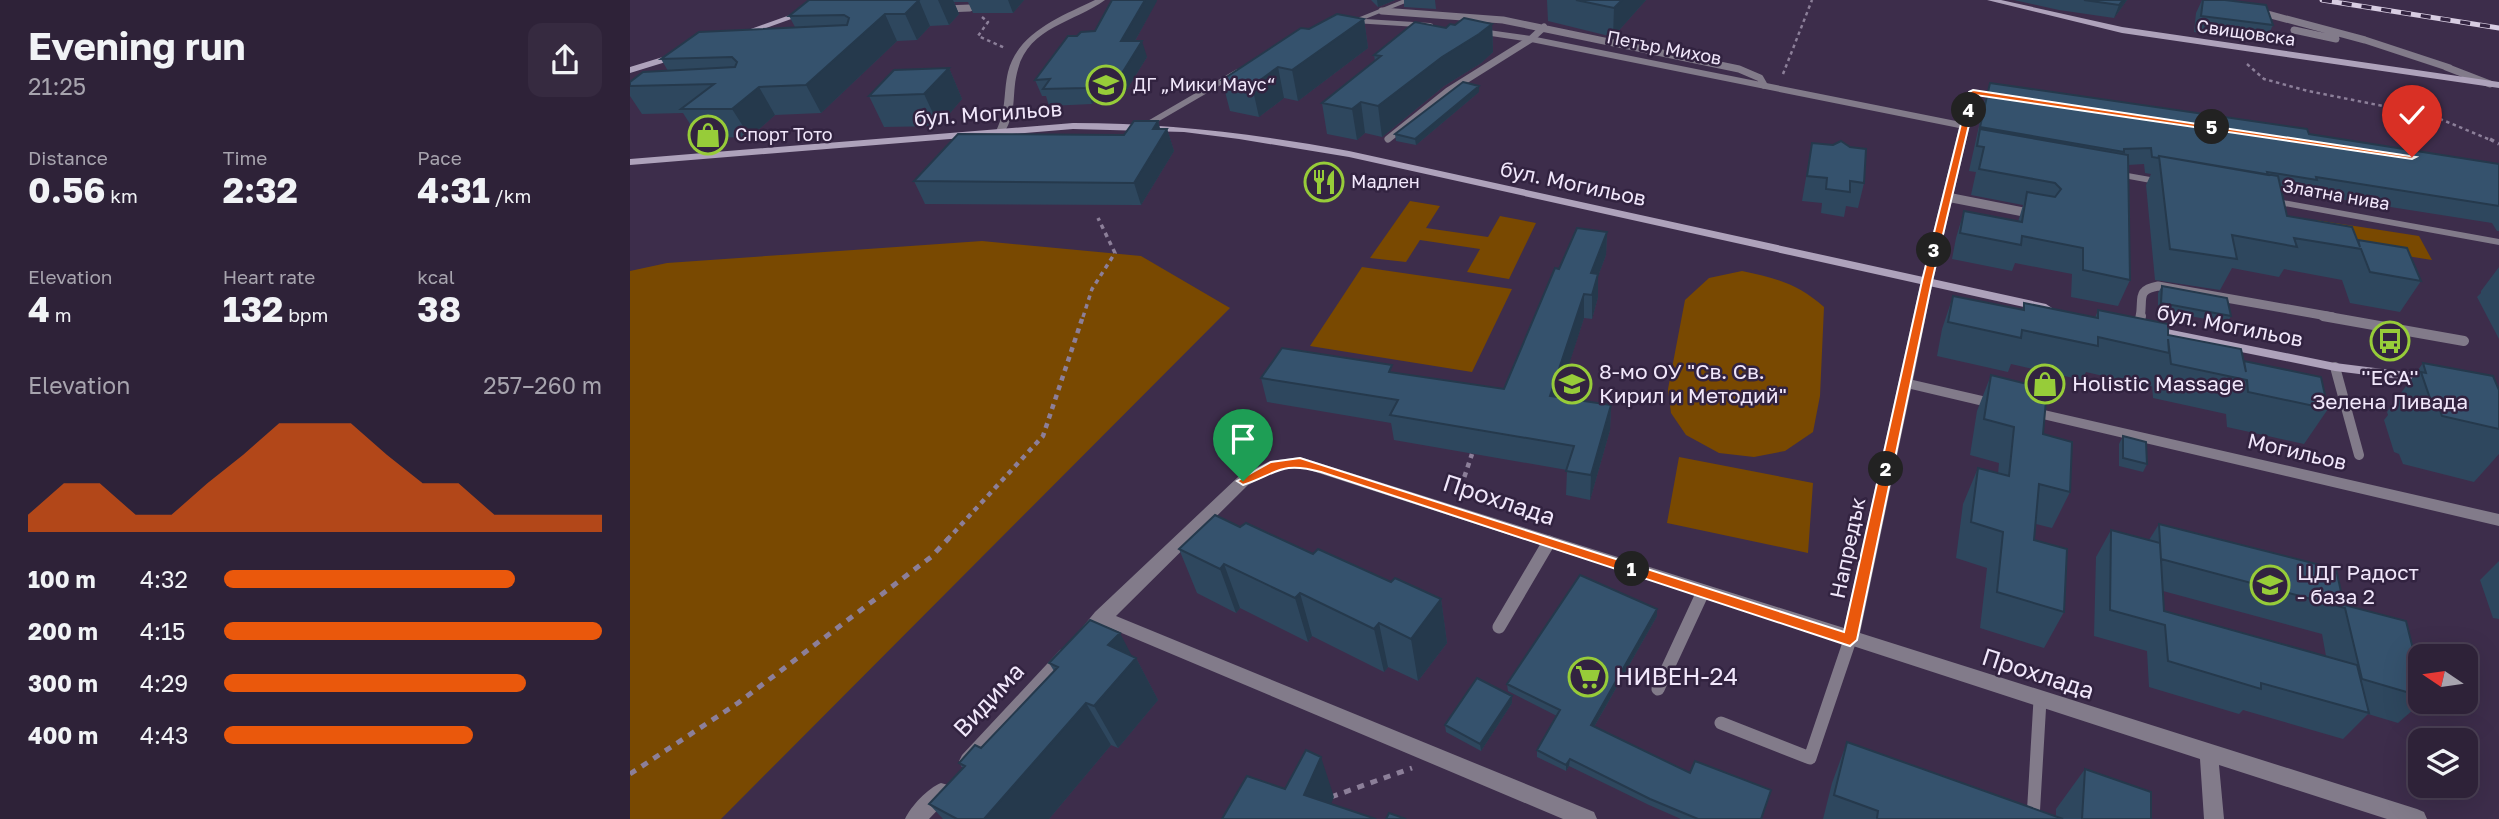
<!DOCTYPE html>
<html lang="en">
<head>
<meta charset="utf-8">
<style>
	:root { --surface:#2e2238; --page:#362a40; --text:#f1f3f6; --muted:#a7a4ae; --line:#493f53; --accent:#ea580c }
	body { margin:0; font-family:"Golos Text",sans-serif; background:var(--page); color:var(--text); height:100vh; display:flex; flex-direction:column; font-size:26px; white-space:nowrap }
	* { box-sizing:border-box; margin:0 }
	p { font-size:23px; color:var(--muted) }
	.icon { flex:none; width:38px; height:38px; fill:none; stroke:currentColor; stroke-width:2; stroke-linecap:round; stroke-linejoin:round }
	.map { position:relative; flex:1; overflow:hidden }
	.side { display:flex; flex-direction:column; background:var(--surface); width:630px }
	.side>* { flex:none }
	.needle { width:46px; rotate:283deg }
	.tools { position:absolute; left:1778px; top:644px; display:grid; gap:14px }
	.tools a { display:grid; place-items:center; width:70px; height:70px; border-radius:14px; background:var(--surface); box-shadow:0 7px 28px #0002,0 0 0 2px var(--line); font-size:35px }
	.pin { position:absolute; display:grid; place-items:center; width:60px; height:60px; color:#fff; margin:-72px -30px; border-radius:50% 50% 50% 0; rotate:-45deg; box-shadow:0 0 7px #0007 }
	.pin .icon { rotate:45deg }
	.km { position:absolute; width:35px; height:35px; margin:-18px; border-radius:50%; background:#222; color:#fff; font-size:19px; line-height:35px; text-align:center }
	.round { display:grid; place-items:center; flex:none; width:74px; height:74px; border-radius:14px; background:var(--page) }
	.summary { display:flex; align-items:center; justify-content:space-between; height:119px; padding:0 28px }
	h1 { font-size:38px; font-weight:700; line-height:52px }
	.metrics { display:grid; grid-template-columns:repeat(3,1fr); gap:10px; height:119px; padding:7px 28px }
	.metrics div { display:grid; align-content:center }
	.metrics b { font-size:35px; font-weight:700 }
	.metrics small { font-size:19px; font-weight:400 }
	.metrics p { font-size:19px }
	.chart { height:196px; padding:14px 28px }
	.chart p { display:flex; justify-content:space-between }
	.chart svg { width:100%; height:126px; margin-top:7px; fill:var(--accent); opacity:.7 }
	ul { padding:0 28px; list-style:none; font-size:23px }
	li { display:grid; grid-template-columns:112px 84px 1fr; align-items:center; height:52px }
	li i { height:18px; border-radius:9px; background:var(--accent) }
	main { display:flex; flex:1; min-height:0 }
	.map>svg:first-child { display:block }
	.green { fill:#794901 }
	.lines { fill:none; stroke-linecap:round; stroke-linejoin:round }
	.path-far3 { stroke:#8c7f99; stroke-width:2.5; stroke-dasharray:3.5 3.5; stroke-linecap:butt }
	.path-far2 { stroke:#8c7f99; stroke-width:3.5; stroke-dasharray:4.5 4.5; stroke-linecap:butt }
	.path-far1 { stroke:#8c7f99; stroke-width:4.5; stroke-dasharray:5 5; stroke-linecap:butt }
	.path { stroke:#8c7f99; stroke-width:5; stroke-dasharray:7 7; stroke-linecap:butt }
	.lane-far3 { stroke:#827b8a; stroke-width:7 }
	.lane-far2 { stroke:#827b8a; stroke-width:9 }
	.lane-far1 { stroke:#827b8a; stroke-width:10 }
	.lane { stroke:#827b8a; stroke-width:13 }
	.street { fill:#827b8a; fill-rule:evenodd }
	.secondary { fill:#aea2bb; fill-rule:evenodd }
	.rail-casing { stroke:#d8cde2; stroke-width:5 }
	.rail { stroke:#322340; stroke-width:3.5; stroke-dasharray:10; stroke-linecap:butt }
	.wall { fill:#2e475e; fill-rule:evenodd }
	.shaded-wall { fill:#25394c }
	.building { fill:#35526d; stroke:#25394c; stroke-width:2 }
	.route { fill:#ea580c; stroke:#fff; stroke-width:2 }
	.labels { text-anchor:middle; stroke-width:5; stroke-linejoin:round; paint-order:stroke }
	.far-street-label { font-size:18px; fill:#f1e7fb; stroke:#322340 }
	.far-poi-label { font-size:18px; fill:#f1e7fb; stroke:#322340; text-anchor:start }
	.street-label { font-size:21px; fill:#f1e7fb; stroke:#322340 }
	.poi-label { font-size:21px; fill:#f1e7fb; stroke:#322340; text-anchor:start }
	.near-street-label { font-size:24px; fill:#f1e7fb; stroke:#322340 }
	.near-poi-label { font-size:24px; fill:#f1e7fb; stroke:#322340; text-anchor:start }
</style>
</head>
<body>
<main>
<section class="side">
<div class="summary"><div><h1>Evening run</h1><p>21:25</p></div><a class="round"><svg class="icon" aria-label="share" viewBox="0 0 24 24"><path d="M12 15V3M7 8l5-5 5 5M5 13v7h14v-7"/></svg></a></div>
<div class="metrics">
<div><p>Distance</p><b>0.56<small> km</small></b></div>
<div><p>Time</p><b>2:32</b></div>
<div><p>Pace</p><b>4:31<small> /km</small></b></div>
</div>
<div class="metrics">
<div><p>Elevation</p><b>4<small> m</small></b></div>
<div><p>Heart rate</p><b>132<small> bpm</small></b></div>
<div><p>kcal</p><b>38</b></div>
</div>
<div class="chart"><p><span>Elevation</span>257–260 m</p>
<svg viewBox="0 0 160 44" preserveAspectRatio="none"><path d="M0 44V38L10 27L20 27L30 38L40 38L50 27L60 17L70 6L80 6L90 6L100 17L110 27L120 27L130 38L140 38L150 38L160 38V44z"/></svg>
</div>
<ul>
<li><b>100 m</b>4:32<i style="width:77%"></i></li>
<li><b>200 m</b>4:15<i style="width:100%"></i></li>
<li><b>300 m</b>4:29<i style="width:80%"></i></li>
<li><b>400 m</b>4:43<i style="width:66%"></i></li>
</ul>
</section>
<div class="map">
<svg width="1869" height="819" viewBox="0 0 1869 819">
	<rect width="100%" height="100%" fill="#3d2d4b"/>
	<!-- green -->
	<path class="green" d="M780,201L810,206L796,228L858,237L870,216L906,223L879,279L837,272L850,249L790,240L776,262L740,258Z
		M1686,220L1789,236L1802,260L1695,243Z
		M352,241L511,256L600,308L91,819H0V271L37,263Z
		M732,267L882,289L842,372L680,346Z
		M1112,271C1146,278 1168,284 1194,307L1190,396L1183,432L1155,451L1124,457L1089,453L1056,435L1041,413L1038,389L1055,300L1079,278Z
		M1049,457L1183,483L1178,553L1037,523Z"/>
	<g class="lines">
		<!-- path-far3 -->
		<path class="path-far3" d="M352,17L358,22L348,36L375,48
			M1617,64L1634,79L1678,91L1803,116L1863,141
			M1153,74L1182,0"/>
		<!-- path-far2 -->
		<path class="path-far2" d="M1860,139L1869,144
			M453,317L462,289L485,253L468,218"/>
		<!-- path-far1 -->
		<path class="path-far1" d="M828,496L842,454
			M317,540L413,436L453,316"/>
		<!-- path -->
		<path class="path" d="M0,774L108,703L301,557L319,538
			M701,797L782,768"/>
		<!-- lane-far3 -->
		<path class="lane-far3" d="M315,9L340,8
			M752,11L873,20L1109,69L1130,78L1134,85
			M1626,11L1735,40L1820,68
			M1664,30L1706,39
			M1816,67L1860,84
			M758,139L818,91L901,39L914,27"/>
		<!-- lane-far2 -->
		<path class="lane-far2" d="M1317,197L1404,214
			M1510,317C1514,300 1505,290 1528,286L1703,317"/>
		<!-- lane-far1 -->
		<path class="lane-far1" d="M1693,316L1834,341
			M1508,328L1511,316
			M1705,367L1729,455"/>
		<!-- lane -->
		<path class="lane" d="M869,627L919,542
			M1028,689L1073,592
			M1091,723L1180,758L1220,640
			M1403,819L1410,700"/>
		<!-- street -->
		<path class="street" d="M465,0H475C445,22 399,27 388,69C381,93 388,110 374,133H368L366,131C377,109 373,94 378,72C388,32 432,16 465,0Z
			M772,0H783L735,19L800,23L803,24V28L724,23L720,21Z
			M844,28L901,36L1331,122L1340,90L1379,94L1381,96L1376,99L1347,95L1303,281L1283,380L1370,400L1377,405L1370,410L1281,389L1230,633L1787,809L1794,812L1797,819H1757L1589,765L1594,819H1574L1570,759L1223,646L1220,647L1213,643L670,467L648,470L618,485L486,616L964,812L967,819H933L475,626C467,634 461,644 449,640L446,635L465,612L608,477L640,461L670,457L1214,628L1291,281L1329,128L901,42L841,33V29Z
			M607,69L615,71L517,128L509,126Z
			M1481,170L1537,180L1542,183L1537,186L1477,175L1476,173Z
			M1636,197L1869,239V245L1632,202L1631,200Z
			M1396,406L1869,514V526L1391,414L1389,411Z
			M436,647L442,650L445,655L442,660L346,767L339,770L332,767L329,761L332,755L430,650Z
			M311,783L318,785L321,792L318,799L299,819H275C281,806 298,788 311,783Z"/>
		<!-- secondary -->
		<path class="secondary" d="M202,0H214L111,37L104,35Z
			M1357,0H1371L1492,27L1869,82V88L1492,33Z
			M49,52L53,55L52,57L0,73V67Z
			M443,123C537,123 627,134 719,151L1416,304L1422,308L1416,312L719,157L609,139L554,132L443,129L0,165V159Z
			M1522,326L1705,363L1801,375L1808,379L1801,383L1705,371L1517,333L1516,330Z"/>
		<defs>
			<path id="rail" d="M1692,0L1869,28"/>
		</defs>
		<!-- rail casing -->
		<use href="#rail" class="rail-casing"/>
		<!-- rail -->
		<use href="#rail" class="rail"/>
	</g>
	<!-- wall -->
	<path class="wall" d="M179,0H394L383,13H343L338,2H324L329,14L319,25L300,26L287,40L267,41L191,113L145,115L120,137L69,138L53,113L12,114L0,96V82L38,71L31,59L165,27L159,16Z
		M482,0H527L505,41L517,57L494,94L468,95L462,104L419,106L416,96H412L405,80L447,36L465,31Z
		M741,0H765L748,7Z
		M774,0H805L806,9L774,7Z
		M917,0H1016L983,37L918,21Z
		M1384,0H1497L1484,18L1429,10Z
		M1572,0H1595L1643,25L1635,42L1564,32L1566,13Z
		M734,19L738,48L668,101L654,98L629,117L600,111L592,80L679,29Z
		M862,24L863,52L851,63L814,86L752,137L735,133L727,140L697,134L692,103L745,61L744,55L816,28L825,25Z
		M319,68L332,99L309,126L254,127L239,96Z
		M1360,83L1869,164V231H1867L1862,223L1678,194L1677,197L1652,192L1657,216L1728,240L1791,281L1770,312L1720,303L1712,280L1654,269L1649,277L1602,268L1590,290L1525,280L1516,185L1521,174L1515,173L1514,164L1498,165L1500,280L1488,306L1441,297L1442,274L1385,263L1382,271L1322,259L1326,238L1334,211L1388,222L1393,205L1341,195L1346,172L1339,171L1355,99Z
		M849,92L786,145L766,141L765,134Z
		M528,121L530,129H537L544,151L511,205L295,204L284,181L494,135Z
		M1182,143L1234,183L1228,208L1216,206L1214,217L1191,213L1192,203L1172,201Z
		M977,232L976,255L968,276V297L962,319L954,318L928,397L981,405L980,430L960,500L936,495L937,470L764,440L761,423L637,402L631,378L764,373L874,389L929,269Z
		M1869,267V339L1847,297L1851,293V291Z
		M1532,286L1601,316L1597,323L1528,310V293Z
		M1323,296L1392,310L1394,303L1465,318L1468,310L1614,362L1698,409L1674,444L1597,427L1596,414L1523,398L1522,385L1521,387L1456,372L1452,380L1381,364L1378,372L1307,356L1312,329Z
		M1793,363L1869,390V454L1844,482L1773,464L1769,454L1764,452L1754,420L1758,415L1757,412Z
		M1361,375L1413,434L1440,492L1422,528L1406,524L1404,540L1434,612L1414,648L1350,628L1357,568L1326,558L1333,504L1348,468L1368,474L1369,463L1340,455L1347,411Z
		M1493,436L1517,464L1513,472L1489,466V444Z
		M1529,524L1714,605L1790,677V702H1792L1768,723L1738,714L1713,739L1613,710L1609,714L1519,687L1517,651L1464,636L1466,557L1481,530L1519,540ZM1533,591L1692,634L1696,656L1534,611Z
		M610,527L683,554L811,599L817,643L788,681L758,667L754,672L682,636L678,642L610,608L606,613L567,593L549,549Z
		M1869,561V619L1863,618L1850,580Z
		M1027,609V616L964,727L1132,819H1051L1019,805L939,766L936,771L907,757V750L927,716L878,691L877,684Z
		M501,656L506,658L528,700L488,748L481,745L419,819H313L299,804L333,768L329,763L351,748L424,671L419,663Z
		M882,696V703L851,751L816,732L815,725Z
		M1217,742L1426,816V809L1455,769L1521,819H1193L1202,783Z"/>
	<!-- shaded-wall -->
	<path class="shaded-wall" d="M289,0L300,26L287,40L275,14Z
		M308,0H323L329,14L319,25Z
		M378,0H394L383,13Z
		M515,0H527V1L496,57L491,41Z
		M747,0H765L748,7Z
		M992,0H1016L983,37L984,8Z
		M1493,0H1497L1484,18L1489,5Z
		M255,14L267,41L191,113L176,85Z
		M734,19L738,48L668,101L662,70Z
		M862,24L863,52L851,63L814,86L752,137L748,106L812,57Z
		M512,41L517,57L494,94L489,78Z
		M648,67L654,98L629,117L622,86Z
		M319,68L332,99L309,126L294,94Z
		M462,78L468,95L462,104L456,88Z
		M849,86V92L786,145L785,139Z
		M129,87L145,115L120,137L102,109Z
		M731,102L735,133L727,140L722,109Z
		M528,121L532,137L537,129L544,151L511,205L504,183L523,129Z
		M977,232L976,255L968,276V297L962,319V295L965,284L961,296V273Z
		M954,294V318L921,420L920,396Z
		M981,405L980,430L960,500L961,475Z
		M594,564L610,608L606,613L590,569Z
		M670,593L682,636L678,642L665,598Z
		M811,599L817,643L788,681L781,639Z
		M1027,609V616L961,732V725Z
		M749,623L758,667L754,672L744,629Z
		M490,633L504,660L506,658L528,700L488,748L464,706L478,645Z
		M882,696V703L851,751L850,744Z
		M456,703L481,745L419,819H354Z
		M691,757L704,797L695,819L674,795Z
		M940,759L939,766L936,771V765Z"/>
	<!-- building -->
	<path class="building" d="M179,0H289L275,14H255L176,85L129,87L102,109H51L84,84L0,86V82L13,72L105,67L107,62L102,57L31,59L69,32L217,25L219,18L214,15L159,16Z
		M482,0H515L491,41H512L489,78H462L456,88L413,89L420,79L405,80L438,36H447L451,32L465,31Z
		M946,0H992L984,8Z
		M1454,0H1493L1489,5Z
		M1573,0H1595L1636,5L1643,25L1571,16Z
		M707,14L734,19L662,70L648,67L622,86L592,80L671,28L679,29Z
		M834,18L862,24L849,34L812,57L748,106L731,102L722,109L692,103L751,56L744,55L785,22L816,28L820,24L825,25Z
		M319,68L294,94L239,96L264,70Z
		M833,82L849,86L785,139L765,134Z
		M1360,83L1677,129L1679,134L1869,164V206L1686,177L1687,180L1637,172L1638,175L1529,156L1528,158L1522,157L1521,148L1494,149V152L1350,127Z
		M504,121H528L523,129H537L504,183L284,181L328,134L494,135Z
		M1350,129L1498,155L1500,280L1453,270V248L1392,236L1391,245L1330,233L1334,211L1392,222L1397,192L1425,197L1431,189L1425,183L1349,169L1354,147L1347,146Z
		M1211,141L1220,147L1236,149L1234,183L1220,181V192L1196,189L1197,178L1177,176L1182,143L1203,145Z
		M1529,156L1648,176L1657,216L1722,227L1730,247L1728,240L1777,248L1791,281L1740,272L1731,249L1664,238L1667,247L1602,235L1607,259L1540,249Z
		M947,228L977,232L961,273L968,274L962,295L954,294L920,396L981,405L961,475L936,471L944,446L760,415L768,400L631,378L652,348L762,365L759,372L874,389L925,268L929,269Z
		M1532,286L1597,298L1601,316L1531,303Z
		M1323,296L1394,310V303L1468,318V310L1538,324V335L1611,349L1616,372L1614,361L1691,377L1698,409L1618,392L1617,380L1541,364L1538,339L1539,353L1468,337V346L1392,330L1391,338L1318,322Z
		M1793,363L1863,376L1869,390V429L1812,416L1808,405L1802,404L1791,372L1796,373Z
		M1361,375L1417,389L1413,434L1442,442L1440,492L1409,484L1404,540L1437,549L1434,612L1367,592L1373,532L1341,522L1348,468L1379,476L1384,427L1354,419Z
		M1493,436L1516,442L1517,464L1493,458Z
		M585,515L610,527L616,523L683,554L688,549L761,582L765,578L811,599L781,639L749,623L744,629L670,593L665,598L594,564L590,569L549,549Z
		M1529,524L1706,569L1714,605L1776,621L1790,677V696L1732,679L1715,608L1531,559Z
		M1481,530L1530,543L1534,611L1727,665L1739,713L1631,683V689L1538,661L1535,625L1480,610Z
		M950,575L1027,609L961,725L1060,773L1065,761L1141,790L1131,819H1068L1020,799L940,759L936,765L907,750L930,710L877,684Z
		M460,620L490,633L478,645L506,658L464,706L456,703L354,819H327L299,804L335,766L329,763L345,745L351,748L428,667L419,663Z
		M847,678L882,696L850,744L815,725Z
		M1217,742L1433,819H1248L1247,818L1248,811L1204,795Z
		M676,750L691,757L674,795L746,819H592L617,776L655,789Z
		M1455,769L1521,792V819H1452Z
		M759,813L776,819H756Z"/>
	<!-- route -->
	<path class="route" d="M1343,90L1786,157L1782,159L1346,95L1302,281L1227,640L1220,646L691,472C651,461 648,473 613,485L607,481L641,462L670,458L1214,632L1292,281L1339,92Z"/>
	<!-- icons -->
	<defs>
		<symbol id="school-ring" viewBox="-11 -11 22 22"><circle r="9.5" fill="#322340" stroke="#97cc39" stroke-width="1.5"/><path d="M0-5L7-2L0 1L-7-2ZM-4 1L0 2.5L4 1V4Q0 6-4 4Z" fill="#97cc39"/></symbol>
		<symbol id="shop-ring" viewBox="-11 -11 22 22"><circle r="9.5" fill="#322340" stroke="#97cc39" stroke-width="1.5"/><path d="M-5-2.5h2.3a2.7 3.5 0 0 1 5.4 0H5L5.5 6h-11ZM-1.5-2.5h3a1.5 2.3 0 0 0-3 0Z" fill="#97cc39"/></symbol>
		<symbol id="restaurant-ring" viewBox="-11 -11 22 22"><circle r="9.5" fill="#322340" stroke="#97cc39" stroke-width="1.5"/><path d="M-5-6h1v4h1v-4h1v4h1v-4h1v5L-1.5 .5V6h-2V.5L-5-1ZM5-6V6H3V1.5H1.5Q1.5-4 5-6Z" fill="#97cc39"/></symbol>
		<symbol id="bus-ring" viewBox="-11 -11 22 22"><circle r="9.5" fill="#322340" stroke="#97cc39" stroke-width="1.5"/><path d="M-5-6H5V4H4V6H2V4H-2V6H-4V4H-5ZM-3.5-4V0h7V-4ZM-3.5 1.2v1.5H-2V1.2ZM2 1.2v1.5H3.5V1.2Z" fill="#97cc39"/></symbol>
		<symbol id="supermarket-ring" viewBox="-11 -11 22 22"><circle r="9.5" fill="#322340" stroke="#97cc39" stroke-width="1.5"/><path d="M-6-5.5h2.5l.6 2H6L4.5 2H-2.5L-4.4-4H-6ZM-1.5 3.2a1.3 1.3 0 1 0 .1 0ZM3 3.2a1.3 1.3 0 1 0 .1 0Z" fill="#97cc39"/></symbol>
	</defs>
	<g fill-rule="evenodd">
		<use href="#school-ring" x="454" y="63" width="44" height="44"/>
		<use href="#shop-ring" x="56" y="113" width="44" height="44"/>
		<use href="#restaurant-ring" x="672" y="160" width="44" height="44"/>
		<use href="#bus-ring" x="1738" y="319" width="44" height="44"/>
		<use href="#school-ring" x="920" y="362" width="44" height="44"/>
		<use href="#shop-ring" x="1393" y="362" width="44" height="44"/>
		<use href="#school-ring" x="1618" y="563" width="44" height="44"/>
		<use href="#supermarket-ring" x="936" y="655" width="44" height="44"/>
	</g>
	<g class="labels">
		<!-- far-street labels -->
		<g class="far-street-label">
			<text transform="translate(1616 33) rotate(8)" y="6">Свищовска</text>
			<text transform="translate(1034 48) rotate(11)" y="6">Петър Михов</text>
			<text transform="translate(1706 195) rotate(10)" y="6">Златна нива</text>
		</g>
		<!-- far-poi labels -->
		<g class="far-poi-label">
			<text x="503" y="91">ДГ „Мики Маус“</text>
			<text x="105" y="141">Спорт Тото</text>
			<text x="721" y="188">Мадлен</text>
		</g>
		<!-- street labels -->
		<g class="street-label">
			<text transform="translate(358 114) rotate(-4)" y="7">бул. Могильов</text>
			<text transform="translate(943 184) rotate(12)" y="7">бул. Могильов</text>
			<text transform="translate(1600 326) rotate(11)" y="7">бул. Могильов</text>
			<text transform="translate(1667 452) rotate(13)" y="7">Могильов</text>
			<text transform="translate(1218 548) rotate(-78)" y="7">Напредък</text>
		</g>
		<!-- poi labels -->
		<g class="poi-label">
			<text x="969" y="379">8-мо ОУ "Св. Св.<tspan x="969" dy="24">Кирил и Методий"</tspan></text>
			<text x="1760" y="385" text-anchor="middle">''ЕСА''<tspan x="1760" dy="24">Зелена Ливада</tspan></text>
			<text x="1442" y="391">Holistic Massage</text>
			<text x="1667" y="580">ЦДГ Радост<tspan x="1667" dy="24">- база 2</tspan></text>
		</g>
		<!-- near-street labels -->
		<g class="near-street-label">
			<text transform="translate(869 500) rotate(18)" y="8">Прохлада</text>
			<text transform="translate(1408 674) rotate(18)" y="8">Прохлада</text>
			<text transform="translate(359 700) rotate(-47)" y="8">Видима</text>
		</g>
		<!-- near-poi labels -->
		<g class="near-poi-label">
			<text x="985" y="685">НИВЕН-24</text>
		</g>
	</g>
</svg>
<div class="tools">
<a><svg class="needle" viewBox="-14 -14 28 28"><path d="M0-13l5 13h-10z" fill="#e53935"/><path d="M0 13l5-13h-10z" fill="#a7a4ae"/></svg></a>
<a><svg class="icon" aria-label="layers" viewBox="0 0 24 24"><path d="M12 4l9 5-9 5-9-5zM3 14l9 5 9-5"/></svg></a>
</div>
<div class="pin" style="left:613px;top:481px;background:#1e9e55"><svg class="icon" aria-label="arrive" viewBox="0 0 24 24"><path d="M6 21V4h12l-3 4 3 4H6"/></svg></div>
<div class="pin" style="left:1782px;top:157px;background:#d93025"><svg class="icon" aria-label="check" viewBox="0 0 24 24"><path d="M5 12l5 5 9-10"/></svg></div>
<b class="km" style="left:1002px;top:569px">1</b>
<b class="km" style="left:1256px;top:469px">2</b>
<b class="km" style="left:1304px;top:250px">3</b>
<b class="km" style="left:1339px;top:110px">4</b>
<b class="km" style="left:1582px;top:127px">5</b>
</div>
</main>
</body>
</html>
